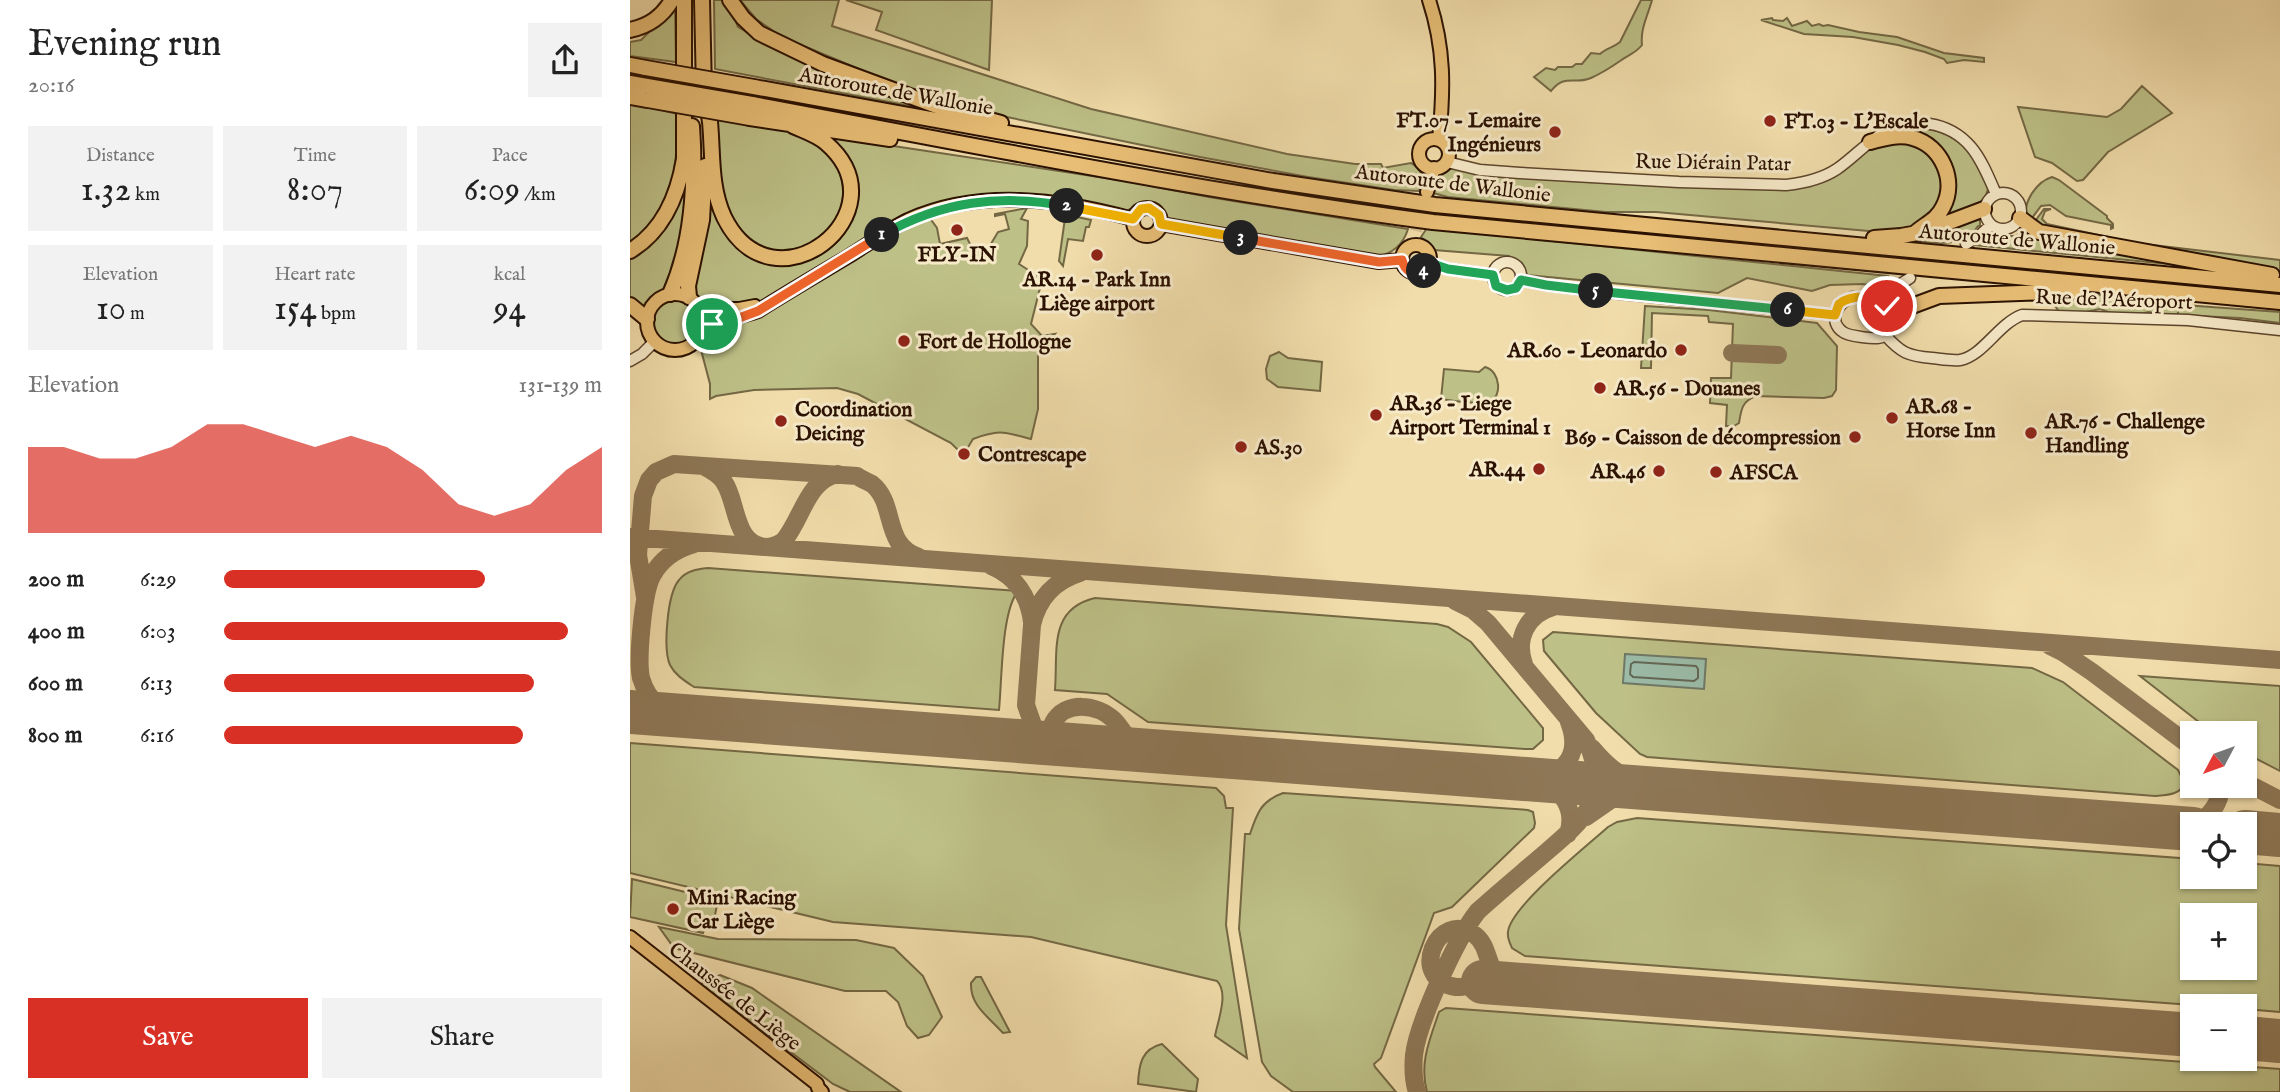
<!DOCTYPE html>
<html lang="en">
<head>
<meta charset="utf-8">
<style>
	:root { --surface:#fff; --page:#f2f2f2; --text:#222; --muted:#767676; --accent:#d93025 }
	body { margin:0; font-family:"IM FELL English",serif; background:var(--page); color:var(--text); height:100vh; display:flex; flex-direction:column; font-size:26px; white-space:nowrap }
	* { box-sizing:border-box; margin:0 }
	p { font-size:23px; color:var(--muted) }
	.icon { flex:none; width:38px; height:38px; fill:none; stroke:currentColor; stroke-width:2; stroke-linecap:round; stroke-linejoin:round }
	.map { position:relative; flex:1; overflow:hidden }
	.side { display:flex; flex-direction:column; background:var(--surface); width:630px }
	.side>* { flex:none }
	.needle { width:46px; rotate:229deg }
	.fabs { position:absolute; left:1550px; top:721px; display:grid; gap:14px }
	.fabs a { display:grid; place-items:center; width:77px; height:77px; border-radius:0px; background:var(--surface); box-shadow:0 2px 5px #0004; font-size:35px }
	.pin { position:absolute; display:grid; place-items:center; width:60px; height:60px; color:#fff; margin:-30px; border:4px solid #fff; border-radius:50%; box-shadow:0 2px 7px #0007 }
	.km { position:absolute; width:35px; height:35px; margin:-18px; border-radius:50%; background:#222; color:#fff; font-size:19px; line-height:35px; text-align:center }
	.round { display:grid; place-items:center; flex:none; width:74px; height:74px; border-radius:0px; background:var(--page) }
	.summary { display:flex; align-items:center; justify-content:space-between; height:119px; padding:0 28px }
	h1 { font-size:38px; font-weight:600; line-height:52px }
	.figures { display:grid; grid-template-columns:repeat(3,1fr); gap:10px; height:119px; padding:7px 28px }
	.figures div { display:grid; align-content:center; border-radius:0px; background:var(--page); text-align:center }
	.figures b { font-size:35px; font-weight:600 }
	.figures small { font-size:19px; font-weight:400 }
	.figures p { font-size:19px }
	.chart { height:196px; padding:14px 28px }
	.chart p { display:flex; justify-content:space-between }
	.chart svg { width:100%; height:126px; margin-top:7px; fill:var(--accent); opacity:.7 }
	.button { display:flex; gap:14px; margin-top:auto; padding:14px 28px }
	.button a { flex:1; height:80px; border-radius:0px; background:var(--accent); color:#fff; font-size:28px; font-weight:600; line-height:80px; text-align:center }
	.button a+a { background:var(--page); color:var(--text) }
	ul { padding:0 28px; list-style:none; font-size:23px }
	li { display:grid; grid-template-columns:112px 84px 1fr; align-items:center; height:52px }
	li i { height:18px; border-radius:9px; background:var(--accent) }
	main { display:flex; flex:1; min-height:0 }
	.map>svg:first-child { display:block }
	.green { fill:#bdc087; stroke:#746844; stroke-width:2; fill-rule:evenodd }
	.water { fill:#9bbca9; stroke:#6e7866; stroke-width:2 }
	.lines { fill:none; stroke-linecap:round; stroke-linejoin:round }
	.shore { stroke:#636655; stroke-width:2 }
	.taxiway { stroke:#8e7756; stroke-width:18 }
	.runway { stroke:#8e7756; stroke-width:44 }
	.major-tunnel { stroke:#d3be92; stroke-width:12; stroke-dasharray:12 6; stroke-linecap:butt }
	.minor-casing { stroke:#5c442c; stroke-width:13 }
	.major-casing { stroke:#2b1101; stroke-width:16 }
	.highway-casing { stroke:#2b1101; stroke-width:18 }
	.minor { stroke:#f6e9c8; stroke-width:10 }
	.major { stroke:#e8be76; stroke-width:12 }
	.highway { stroke:#e8be76; stroke-width:14 }
	.highway-bridge-casing { stroke:#2b1101; stroke-width:18; stroke-linecap:butt }
	.highway-bridge { stroke:#e8be76; stroke-width:14 }
	.split-1-casing { stroke:#fff; stroke-width:14 }
	.split-2-casing { stroke:#fff; stroke-width:14 }
	.split-3-casing { stroke:#fff; stroke-width:14 }
	.split-4-casing { stroke:#fff; stroke-width:14 }
	.split-5-casing { stroke:#fff; stroke-width:14 }
	.split-6-casing { stroke:#fff; stroke-width:14 }
	.split-7-casing { stroke:#fff; stroke-width:14 }
	.split-1 { stroke:#f0652b; stroke-width:9 }
	.split-2 { stroke:#22a559; stroke-width:9 }
	.split-3 { stroke:#f5b400; stroke-width:9 }
	.split-4 { stroke:#f0652b; stroke-width:9 }
	.split-5 { stroke:#22a559; stroke-width:9 }
	.split-6 { stroke:#22a559; stroke-width:9 }
	.split-7 { stroke:#f5b400; stroke-width:9 }
	.poi-dot { fill:#8f2418; stroke:#f6e9c8; stroke-width:2.5 }
	.labels { text-anchor:middle; stroke-width:6; stroke-linejoin:round; paint-order:stroke }
	.street-label { font-size:21px; fill:#2b1101; stroke:#f6e9c8 }
	.poi-label { font-size:21px; font-weight:bold; fill:#2b1101; stroke:#f6e9c8; text-anchor:start }
</style>
</head>
<body>
<main>
<section class="side">
<div class="summary"><div><h1>Evening run</h1><p>20:16</p></div><a class="round"><svg class="icon" aria-label="share" viewBox="0 0 24 24"><path d="M12 15V3M7 8l5-5 5 5M5 13v7h14v-7"/></svg></a></div>
<div class="figures">
<div><p>Distance</p><b>1.32<small> km</small></b></div>
<div><p>Time</p><b>8:07</b></div>
<div><p>Pace</p><b>6:09<small> /km</small></b></div>
</div>
<div class="figures">
<div><p>Elevation</p><b>10<small> m</small></b></div>
<div><p>Heart rate</p><b>154<small> bpm</small></b></div>
<div><p>kcal</p><b>94</b></div>
</div>
<div class="chart"><p><span>Elevation</span>131–139 m</p>
<svg viewBox="0 0 160 44" preserveAspectRatio="none"><path d="M0 44V14L10 14L20 18L30 18L40 14L50 6L60 6L70 10L80 14L90 10L100 14L110 22L120 34L130 38L140 34L150 22L160 14V44z"/></svg>
</div>
<ul>
<li><b>200 m</b>6:29<i style="width:69%"></i></li>
<li><b>400 m</b>6:03<i style="width:91%"></i></li>
<li><b>600 m</b>6:13<i style="width:82%"></i></li>
<li><b>800 m</b>6:16<i style="width:79%"></i></li>
</ul>
<div class="button"><a>Save</a><a>Share</a></div>
</section>
<div class="map">
<svg width="1650" height="1092" viewBox="0 0 1650 1092">
	<rect width="100%" height="100%" fill="#f1ddab"/>
	<filter id="stains"><feTurbulence type="fractalNoise" baseFrequency=".00286" numOctaves="4"/><feColorMatrix values="0 0 0 0 .2 0 0 0 0 .09 0 0 0 0 .02 0 0 0 .5 -.17"/></filter>
	<radialGradient id="worn" r=".72"><stop offset=".6" stop-color="#630" stop-opacity="0"/><stop offset="1" stop-color="#630" stop-opacity=".3"/></radialGradient>
	<!-- green -->
	<path class="green" d="M84,0H93L104,16L108,27C171,66 242,87 312,112L85,69Z
		M110,0H209L202,26L461,109L657,154L725,164H751L753,168L781,163C794,170 793,178 789,191L764,190L678,177L570,157L372,116L317,102L282,91L152,37L126,19Z
		M216,0H362L359,70L246,30L252,12Z
		M1011,0H1022C1018,15 1010,29 1012,45C1006,53 998,55 990,61C980,68 972,73 961,78C945,85 935,73 921,91L904,77L916,68L925,70L928,67H942L946,64H952L961,53L970,54C976,48 983,48 990,42Z
		M45,6L46,62L0,56V42L11,40Z
		M1142,18L1143,20L1153,21L1157,18L1162,26L1177,21L1182,26L1189,24L1193,26L1198,25L1229,32L1267,37L1314,53L1354,58V62L1334,60L1317,63L1314,59L1295,52L1268,45L1223,37L1174,34L1131,20Z
		M1512,86L1542,113L1478,152L1453,180L1447,181L1422,163L1405,157L1388,107L1477,117L1491,109Z
		M0,103L48,114C47,164 45,211 0,243Z
		M85,119C116,125 156,125 184,142C215,160 222,200 201,230C198,235 189,238 184,242C151,263 118,246 100,214C85,189 87,148 85,119Z
		M1285,127C1322,130 1349,150 1358,189C1354,210 1325,214 1308,221L1318,165L1264,132Z
		M197,136L495,181L579,197L778,229C773,245 763,253 747,257L543,222L537,219L527,206L518,203L498,210H485L323,202L140,298L115,306L76,307L63,295L76,202H82L97,232C109,237 164,262 172,261C191,259 216,239 220,220C221,212 219,169 217,161C215,151 204,143 197,136Z
		M1273,139L1301,151L1315,177L1308,209L1282,228L1250,232L1026,212H976L818,197L803,193L809,172L820,168L993,182L1135,189L1173,186L1196,180L1213,171L1241,148Z
		M57,168V219L36,291L20,301L14,310L0,299V256Z
		M1422,177L1429,180L1477,216V218L1483,224V228L1481,229V225L1436,216L1420,205L1411,206L1399,222C1389,206 1406,182 1422,177Z
		M397,208L391,219L398,221L397,246L389,264L409,277L411,284L401,324L412,336L425,334L408,354V409L401,439C374,432 370,429 343,439L337,449L329,451L321,443L228,394L207,388L124,390L86,396L80,399V384L70,346L76,332C155,305 223,251 299,217L307,228L310,244L337,238L343,250L359,247L368,232L379,229L375,214L365,216V214Z
		M1414,209H1421L1415,211L1412,219L1417,224L1506,243L1650,260V274L1604,267L1403,224Z
		M1350,213V227L1348,226C1333,249 1303,243 1279,240Z
		M438,215L461,220L459,227H456L453,241L438,239L433,266L429,261L435,218Z
		M797,228L1258,276L1261,282L1246,286L1232,284L1200,285L1182,291L1117,278L1088,293L897,275L892,263L879,256L804,250L791,237Z
		M1397,230L1579,268L1344,245L1358,236H1385Z
		M1463,294L1554,305L1650,312V323L1610,318L1548,315V313L1546,315L1527,314L1519,312L1493,317L1470,309L1451,313H1430L1423,303L1430,299Z
		M23 322a23 23 0 1 1 46 0a23 23 0 1 1-46 0Z
		M1015,306L1079,310L1187,323L1207,346L1206,390L1202,396L1194,398L1126,396C1112,401 1111,410 1109,423L1104,426H1096L1097,405L1080,403L1081,378H1101L1103,324L1079,322L1078,316L1022,313L1021,368H1011Z
		M649,352L658,358L692,362L690,391L648,387L637,379L636,369L640,356Z
		M855,367C871,371 872,398 860,401C847,405 827,401 811,399L814,369L849,372Z
		M78,568L388,591C371,612 372,681 369,710L64,687C55,681 45,675 40,665C33,649 37,594 49,580C56,571 67,569 78,568Z
		M465,598L807,624L818,627L841,642L913,728V740L903,749H895L518,722L477,694L425,690C428,651 418,609 465,598Z
		M923,632L1402,668L1433,682L1548,770L1554,782C1552,795 1537,795 1525,796L1017,757L1010,754L966,713L914,651L913,640Z
		M1510,676L1650,686V771L1615,753V733H1583Z
		M0,743L586,788L594,796L596,808H603L596,925L617,1058L585,1036C588,1020 599,993 587,981L401,937L203,922L0,873Z
		M653,793L898,810L903,812L905,823L904,828L822,907L804,913L751,1058L744,1064L745,1067L766,1092H663L641,1076L632,1062L609,929L615,834H620C627,813 631,801 653,793Z
		M1007,818L1563,859V877H1615V863L1650,866V1012L1615,1009V1006H1576L895,956L882,948C880,943 877,938 878,932C880,907 957,846 978,827L987,822ZM1563,915H1615V968H1563Z
		M2,879L88,900L84,920H78L73,933L0,917Z
		M29,927L88,939L226,940L264,948L293,976L312,1017L299,1035L288,1038L277,1026L268,1002L256,991H215L44,948Z
		M90,975L122,988L271,1092H220L203,1084L71,984Z
		M346,977H351L380,1032L373,1033C359,1017 340,1006 341,983Z
		M816,1008L1650,1069V1092H797C789,1063 800,1039 809,1012Z
		M532,1044L568,1079L566,1092L508,1084C509,1065 511,1049 532,1044Z"/>
	<!-- water -->
	<path class="water" d="M995,654L1076,659L1074,689L993,683Z"/>
	<g class="lines">
		<!-- shore -->
		<path class="shore" d="M1004,662L1066,666L1068,669V678L1064,681L1003,677L1000,674L1001,664Z"/>
		<!-- taxiway -->
		<path class="taxiway" d="M1102,353L1148,355
			M73,466C81,470 89,474 94,482C108,502 103,543 135,547C142,547 151,544 155,539C172,518 178,479 208,474
			M0,537L1650,660
			M64,544C46,549 31,559 22,576C13,593 7,659 11,678C14,688 19,698 28,705C47,720 88,719 112,721
			M361,566C385,576 399,596 402,622
			M450,573C424,581 408,599 402,625L396,705L403,725L415,737L426,742L492,749
			M15,597L8,555L13,496L19,480L26,472L44,464L227,476C231,479 237,481 242,484C267,504 252,545 289,557
			M1420,646L1434,653L1462,672L1563,748
			M894,664C885,639 897,614 923,607
			M962,748C987,778 1005,785 1043,791
			M422,749C418,740 418,732 423,723C435,700 467,704 484,720C491,727 494,735 501,741C509,747 518,750 527,752
			M479,758H497L522,752
			M909,781C937,770 951,753 939,722
			M909,781C933,789 946,810 938,834
			M1615,782L1650,800
			M956,817L982,799L1015,789
			M1565,824C1581,816 1590,804 1591,786
			M1541,827L1563,825
			M860,970L874,980L896,985
			M852,982C843,983 835,988 826,987C777,980 807,908 845,935C859,946 856,964 868,977
			M787,1092C783,1080 783,1067 784,1055C788,1022 827,937 848,911C869,892 892,873 914,854C954,820 982,797 956,740L858,623L843,610L825,601"/>
		<!-- runway -->
		<path class="runway" d="M0,712L1563,829
			M1615,832L1650,835
			M853,982L1563,1035
			M1615,1038L1650,1041"/>
		<!-- major-tunnel -->
		<path class="major-tunnel" d="M786,231L796,194"/>
		<defs>
			<path id="minor" d="M817,162L850,170L890,173L1049,182L1156,185C1174,183 1192,179 1207,169C1223,158 1236,143 1253,133C1281,116 1319,121 1341,147C1352,160 1359,178 1366,194
				M1355 211a18 18 0 1 1 36 0a18 18 0 1 1-36 0Z
				M1336,244L1349,236L1361,225
				M863 276a14 14 0 1 1 28 0a14 14 0 1 1-28 0Z
				M800,263L819,269L863,275
				M891,280L916,285L971,292L1205,315
				M1223,297L1248,300L1257,306L1261,323C1259,328 1258,335 1252,337C1246,340 1218,336 1213,332C1197,321 1208,302 1223,297Z
				M1253,302L1269,285L1280,278
				M1255,335C1271,353 1278,356 1302,358C1311,359 1321,361 1330,360C1353,356 1368,324 1392,315L1558,320L1650,330
				M0,361L12,354L25,341"/>
			<path id="major" d="M799,0C815,49 814,89 809,140
				M789 154a15 15 0 1 1 30 0a15 15 0 1 1-30 0Z
				M797,192L804,168
				M503 222a14 14 0 1 1 28 0a14 14 0 1 1-28 0Z
				M531,224L749,262L772,260
				M772 259a14 14 0 1 1 28 0a14 14 0 1 1-28 0Z
				M17 322a28 28 0 1 1 56 0a28 28 0 1 1-56 0Z
				M70,309H109L125,306
				M71,330C89,320 109,318 128,311C158,292 189,274 219,256C238,244 258,230 278,220C349,188 430,199 503,219
				M0,937L187,1084L188,1088L192,1092"/>
			<path id="highway" d="M72,0L74,90
				M100,0L113,18L129,33L193,64L304,105L371,123
				M0,30C19,26 32,17 42,0
				M0,65L16,68
				M0,83L17,86
				M74,85C76,97 78,109 80,122C83,153 80,187 94,217C143,317 276,212 196,143C187,135 174,131 163,126
				M124,87L643,181L805,205L1650,285
				M0,97L18,100
				M122,104C348,146 574,192 803,222L1650,302
				M120,118L260,139
				M1240,142C1254,138 1269,134 1283,138C1312,146 1327,181 1313,207C1307,220 1295,224 1285,233
				M1390,218L1409,232L1642,275
				M1244,238L1271,236L1293,232L1354,209
				M0,251C33,231 48,195 54,159V0
				M40,294C63,242 66,182 62,126
				M59,297L58,286L72,220L75,166
				M0,305L17,319
				M1261,317L1282,306L1309,296L1448,291"/>
		</defs>
		<!-- minor casing -->
		<use href="#minor" class="minor-casing"/>
		<!-- major casing -->
		<use href="#major" class="major-casing"/>
		<!-- highway casing -->
		<use href="#highway" class="highway-casing"/>
		<!-- minor -->
		<use href="#minor" class="minor"/>
		<!-- major -->
		<use href="#major" class="major"/>
		<!-- highway -->
		<use href="#highway" class="highway"/>
		<defs>
			<path id="highway-bridge" d="M16,68L124,87
				M17,86L122,104
				M18,100L120,118"/>
		</defs>
		<!-- highway-bridge casing -->
		<use href="#highway-bridge" class="highway-bridge-casing"/>
		<!-- highway-bridge -->
		<use href="#highway-bridge" class="highway-bridge"/>
	</g>
	<g class="lines">
		<defs>
			<path id="split-1" d="M82,324L109,318L128,311L252,235"/>
			<path id="split-2" d="M252,235C312,201 369,194 437,206"/>
			<path id="split-3" d="M437,206L503,219L511,209L519,208L529,215L531,224L611,238"/>
			<path id="split-4" d="M611,238L749,262L772,260C775,272 784,276 794,271"/>
			<path id="split-5" d="M794,271L800,263L818,269L863,275L866,286L877,290L886,288L891,280L916,285L966,291"/>
			<path id="split-6" d="M966,291L1158,310"/>
			<path id="split-7" d="M1158,310L1205,315L1209,304C1221,295 1246,294 1257,306"/>
		</defs>
		<!-- split-1 casing -->
		<use href="#split-1" class="split-1-casing"/>
		<!-- split-2 casing -->
		<use href="#split-2" class="split-2-casing"/>
		<!-- split-3 casing -->
		<use href="#split-3" class="split-3-casing"/>
		<!-- split-4 casing -->
		<use href="#split-4" class="split-4-casing"/>
		<!-- split-5 casing -->
		<use href="#split-5" class="split-5-casing"/>
		<!-- split-6 casing -->
		<use href="#split-6" class="split-6-casing"/>
		<!-- split-7 casing -->
		<use href="#split-7" class="split-7-casing"/>
		<!-- split-1 -->
		<use href="#split-1" class="split-1"/>
		<!-- split-2 -->
		<use href="#split-2" class="split-2"/>
		<!-- split-3 -->
		<use href="#split-3" class="split-3"/>
		<!-- split-4 -->
		<use href="#split-4" class="split-4"/>
		<!-- split-5 -->
		<use href="#split-5" class="split-5"/>
		<!-- split-6 -->
		<use href="#split-6" class="split-6"/>
		<!-- split-7 -->
		<use href="#split-7" class="split-7"/>
	</g>
	<!-- markers -->
	<g class="poi-dot">
		<circle cx="1140" cy="121" r="7"/>
		<circle cx="925" cy="132" r="7"/>
		<circle cx="327" cy="230" r="7"/>
		<circle cx="467" cy="255" r="7"/>
		<circle cx="274" cy="341" r="7"/>
		<circle cx="1051" cy="350" r="7"/>
		<circle cx="970" cy="388" r="7"/>
		<circle cx="746" cy="415" r="7"/>
		<circle cx="1262" cy="418" r="7"/>
		<circle cx="151" cy="421" r="7"/>
		<circle cx="1401" cy="433" r="7"/>
		<circle cx="1225" cy="437" r="7"/>
		<circle cx="611" cy="447" r="7"/>
		<circle cx="334" cy="454" r="7"/>
		<circle cx="909" cy="469" r="7"/>
		<circle cx="1029" cy="471" r="7"/>
		<circle cx="1086" cy="472" r="7"/>
		<circle cx="43" cy="909" r="7"/>
	</g>
	<g class="labels">
		<!-- street labels -->
		<g class="street-label">
			<text transform="translate(266 91) rotate(10)" y="7">Autoroute de Wallonie</text>
			<text transform="translate(1083 162) rotate(1)" y="7">Rue Diérain Patar</text>
			<text transform="translate(823 183) rotate(7)" y="7">Autoroute de Wallonie</text>
			<text transform="translate(1387 239) rotate(5)" y="7">Autoroute de Wallonie</text>
			<text transform="translate(1484 299) rotate(2)" y="7">Rue de l'Aéroport</text>
			<text transform="translate(105 996) rotate(38)" y="7">Chaussée de Liège</text>
		</g>
		<!-- poi labels -->
		<g class="poi-label">
			<text x="911" y="127" text-anchor="end">FT.07 - Lemaire<tspan x="911" dy="24">Ingénieurs</tspan></text>
			<text x="1154" y="128">FT.03 - L'Escale</text>
			<text x="327" y="261" text-anchor="middle">FLY-IN</text>
			<text x="467" y="286" text-anchor="middle">AR.14 - Park Inn<tspan x="467" dy="24">Liège airport</tspan></text>
			<text x="288" y="348">Fort de Hollogne</text>
			<text x="1037" y="357" text-anchor="end">AR.60 - Leonardo</text>
			<text x="984" y="395">AR.56 - Douanes</text>
			<text x="760" y="410">AR.36 - Liege<tspan x="760" dy="24">Airport Terminal 1</tspan></text>
			<text x="1276" y="413">AR.68 -<tspan x="1276" dy="24">Horse Inn</tspan></text>
			<text x="165" y="416">Coordination<tspan x="165" dy="24">Deicing</tspan></text>
			<text x="1415" y="428">AR.76 - Challenge<tspan x="1415" dy="24">Handling</tspan></text>
			<text x="1211" y="444" text-anchor="end">B69 - Caisson de décompression</text>
			<text x="625" y="454">AS.30</text>
			<text x="348" y="461">Contrescape</text>
			<text x="895" y="476" text-anchor="end">AR.44</text>
			<text x="1015" y="478" text-anchor="end">AR.46</text>
			<text x="1100" y="479">AFSCA</text>
			<text x="57" y="904">Mini Racing<tspan x="57" dy="24">Car Liège</tspan></text>
		</g>
	</g>
	<rect width="100%" height="100%" filter="url(#stains)"/>
	<rect width="100%" height="100%" fill="url(#worn)"/>
</svg>
<div class="fabs">
<a><svg class="needle" viewBox="-14 -14 28 28"><path d="M0-13l5 13h-10z" fill="#e53935"/><path d="M0 13l5-13h-10z" fill="#767676"/></svg></a>
<a><svg class="icon" aria-label="locate" viewBox="0 0 24 24"><circle cx="12" cy="12" r="6"/><path d="M12 2v4M12 18v4M2 12h4M18 12h4"/></svg></a>
<a>+</a>
<a>−</a>
</div>
<div class="pin" style="left:82px;top:324px;background:#1e9e55"><svg class="icon" aria-label="arrive" viewBox="0 0 24 24"><path d="M6 21V4h12l-3 4 3 4H6"/></svg></div>
<div class="pin" style="left:1257px;top:306px;background:#d93025"><svg class="icon" aria-label="check" viewBox="0 0 24 24"><path d="M5 12l5 5 9-10"/></svg></div>
<b class="km" style="left:252px;top:235px">1</b>
<b class="km" style="left:437px;top:206px">2</b>
<b class="km" style="left:611px;top:238px">3</b>
<b class="km" style="left:794px;top:271px">4</b>
<b class="km" style="left:966px;top:291px">5</b>
<b class="km" style="left:1158px;top:310px">6</b>
</div>
</main>
</body>
</html>
